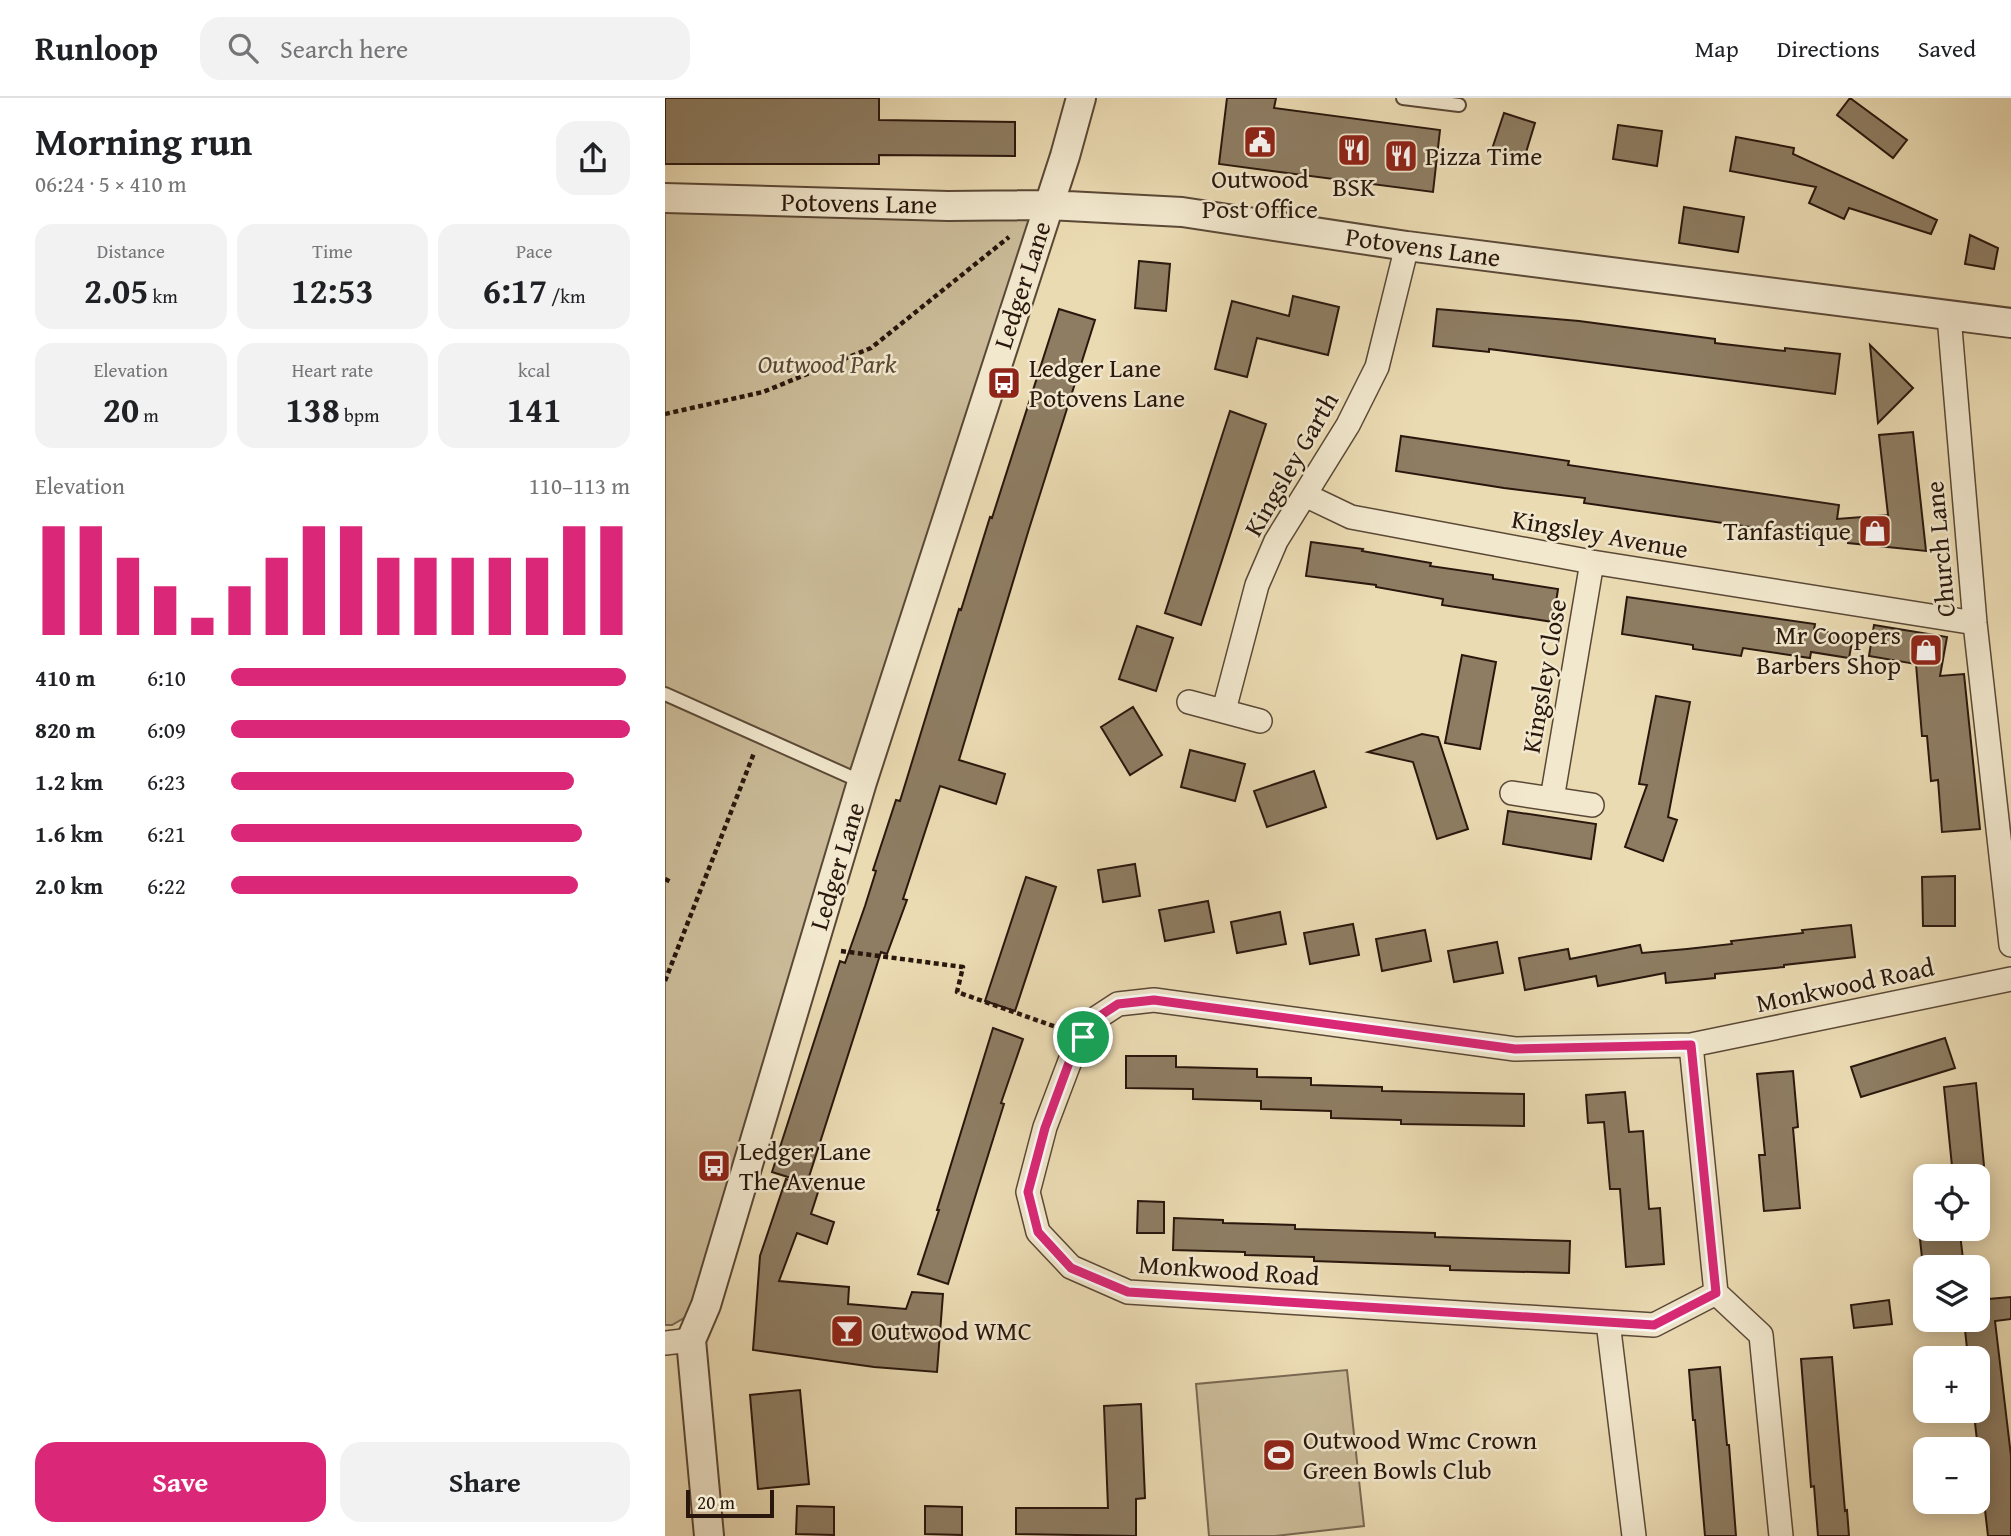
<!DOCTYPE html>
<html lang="en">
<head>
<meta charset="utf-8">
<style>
	:root { --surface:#fff; --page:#f2f2f2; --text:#202124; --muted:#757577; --line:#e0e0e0; --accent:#db2777 }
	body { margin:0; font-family:"Gentium Book Plus",serif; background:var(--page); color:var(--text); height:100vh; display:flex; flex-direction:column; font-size:26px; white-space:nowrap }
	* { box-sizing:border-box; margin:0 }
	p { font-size:23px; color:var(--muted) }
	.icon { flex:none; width:38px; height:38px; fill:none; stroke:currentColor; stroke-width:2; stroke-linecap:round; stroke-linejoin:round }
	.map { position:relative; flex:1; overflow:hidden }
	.drawer { display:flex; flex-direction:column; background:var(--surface); width:665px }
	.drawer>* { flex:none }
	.buttons { position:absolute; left:1248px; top:1066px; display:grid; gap:14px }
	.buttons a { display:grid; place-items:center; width:77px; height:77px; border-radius:14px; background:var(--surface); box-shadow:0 4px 18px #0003; font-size:35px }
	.scale { position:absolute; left:21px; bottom:18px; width:88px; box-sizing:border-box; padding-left:7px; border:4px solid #29170d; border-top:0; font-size:19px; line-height:24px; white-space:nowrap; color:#29170d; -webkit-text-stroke:5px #f2e8ce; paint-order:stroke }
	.pin { position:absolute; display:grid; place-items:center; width:60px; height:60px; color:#fff; margin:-30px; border:4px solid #fff; border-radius:50%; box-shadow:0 2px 7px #0007 }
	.round { display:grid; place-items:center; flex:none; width:74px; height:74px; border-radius:21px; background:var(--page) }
	.head { display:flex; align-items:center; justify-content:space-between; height:119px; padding:0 35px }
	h1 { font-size:38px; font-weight:700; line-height:52px }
	.stats { display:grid; grid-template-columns:repeat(3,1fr); gap:10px; height:119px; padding:7px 35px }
	.stats div { display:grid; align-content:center; border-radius:18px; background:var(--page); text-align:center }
	.stats b { font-size:35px; font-weight:700 }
	.stats small { font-size:19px; font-weight:400 }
	.stats p { font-size:19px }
	.chart { height:196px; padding:14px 35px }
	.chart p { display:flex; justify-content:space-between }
	.chart svg { width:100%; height:126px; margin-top:7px; stroke:var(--accent); stroke-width:6 }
	.action { display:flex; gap:14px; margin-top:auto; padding:14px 35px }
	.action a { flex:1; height:80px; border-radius:21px; background:var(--accent); color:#fff; font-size:28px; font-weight:700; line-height:80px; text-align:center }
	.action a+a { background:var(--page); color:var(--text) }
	ul { padding:0 35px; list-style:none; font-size:23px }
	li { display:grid; grid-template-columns:112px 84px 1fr; align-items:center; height:52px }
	li i { height:18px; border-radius:9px; background:var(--accent) }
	header { display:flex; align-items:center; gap:42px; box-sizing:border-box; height:98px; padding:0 35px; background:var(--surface); border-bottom:2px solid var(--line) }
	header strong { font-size:33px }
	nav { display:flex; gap:38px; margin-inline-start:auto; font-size:24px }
	.search { width:490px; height:63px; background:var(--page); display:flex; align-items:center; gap:18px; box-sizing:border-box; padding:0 24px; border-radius:21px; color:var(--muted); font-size:26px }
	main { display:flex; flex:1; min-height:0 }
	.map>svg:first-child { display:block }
	.green { fill:#caba97; stroke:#7a6852; stroke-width:2 }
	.building { fill:#8e7d63; stroke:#29170d; stroke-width:2 }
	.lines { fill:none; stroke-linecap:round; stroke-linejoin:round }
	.service-casing { stroke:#5a4836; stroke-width:16 }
	.minor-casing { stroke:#5a4836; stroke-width:26 }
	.tertiary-casing { stroke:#5a4836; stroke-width:32 }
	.path { stroke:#29170d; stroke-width:4.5; stroke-dasharray:5 3.5; stroke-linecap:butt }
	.service { stroke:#f2e8ce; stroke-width:12 }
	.minor { stroke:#f2e8ce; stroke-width:23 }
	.tertiary { stroke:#f2e8ce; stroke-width:28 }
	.route-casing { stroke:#fff; stroke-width:14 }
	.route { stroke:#db2777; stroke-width:9 }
	.labels { text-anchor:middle; stroke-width:5; stroke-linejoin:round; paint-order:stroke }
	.poi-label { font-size:26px; fill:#29170d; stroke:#f2e8ce; text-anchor:start }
	.street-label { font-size:26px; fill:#29170d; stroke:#f2e8ce }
	.park-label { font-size:26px; font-style:italic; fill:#594836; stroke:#f2e8ce }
</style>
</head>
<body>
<header>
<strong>Runloop</strong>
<div class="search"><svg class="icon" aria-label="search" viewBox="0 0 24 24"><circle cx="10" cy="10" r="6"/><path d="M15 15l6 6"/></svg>Search here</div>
<nav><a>Map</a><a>Directions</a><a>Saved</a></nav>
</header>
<main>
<section class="drawer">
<div class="head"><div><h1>Morning run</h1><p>06:24 · 5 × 410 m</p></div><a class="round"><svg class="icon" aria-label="share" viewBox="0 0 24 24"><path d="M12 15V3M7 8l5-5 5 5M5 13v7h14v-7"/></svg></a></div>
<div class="stats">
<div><p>Distance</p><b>2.05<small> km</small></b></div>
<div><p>Time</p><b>12:53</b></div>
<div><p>Pace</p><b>6:17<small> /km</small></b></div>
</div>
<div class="stats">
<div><p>Elevation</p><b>20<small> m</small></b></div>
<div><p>Heart rate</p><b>138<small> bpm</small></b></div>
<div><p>kcal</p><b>141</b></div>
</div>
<div class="chart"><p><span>Elevation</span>110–113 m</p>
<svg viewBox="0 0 160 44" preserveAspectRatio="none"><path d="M5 44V6M15 44V6M25 44V17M35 44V27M45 44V38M55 44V27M65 44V17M75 44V6M85 44V6M95 44V17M105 44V17M115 44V17M125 44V17M135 44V17M145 44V6M155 44V6"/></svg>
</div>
<ul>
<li><b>410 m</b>6:10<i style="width:99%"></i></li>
<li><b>820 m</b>6:09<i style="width:100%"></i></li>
<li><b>1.2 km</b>6:23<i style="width:86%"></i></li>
<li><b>1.6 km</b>6:21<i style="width:88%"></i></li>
<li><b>2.0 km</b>6:22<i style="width:87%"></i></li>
</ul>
<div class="action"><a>Save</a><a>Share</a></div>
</section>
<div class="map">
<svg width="1346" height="1438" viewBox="0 0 1346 1438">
	<rect width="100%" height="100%" fill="#ebdbb3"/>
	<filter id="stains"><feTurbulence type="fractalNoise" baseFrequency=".00286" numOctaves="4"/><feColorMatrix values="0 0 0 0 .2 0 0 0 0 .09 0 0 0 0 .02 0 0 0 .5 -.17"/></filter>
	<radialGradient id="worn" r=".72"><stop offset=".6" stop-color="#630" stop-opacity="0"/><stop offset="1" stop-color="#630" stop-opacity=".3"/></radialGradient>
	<!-- green -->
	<path class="green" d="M0,100L383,107L41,1207L7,1227H0Z
		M682,1272L699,1428L610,1438H544L531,1286Z"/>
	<!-- building -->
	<path class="building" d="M0,0H214V22L350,24V58L214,57V66H0Z
		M562,0H611L609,10L775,32L768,94L554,66Z
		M1185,0L1242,42L1228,60L1172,17Z
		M839,15L870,25L859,61L827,51Z
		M953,27L997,33L992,68L948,61Z
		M1071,39L1129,50L1128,56L1272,122L1266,136L1184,110L1179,121L1144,105L1151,89L1065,73Z
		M1019,109L1079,119L1073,154L1014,145Z
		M1305,137L1333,150L1329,171L1300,166Z
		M474,163L505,166L501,213L470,210Z
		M628,198L674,209L663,257L592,240L582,279L550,271L567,203L624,218Z
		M394,211L430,222L364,431L294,662L340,676L331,706L275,688L238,801L242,802L222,856L216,854L142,1085L107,1074L175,863L180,865L200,808L211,773L208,772L231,702L235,703L294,511L296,512L325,419L327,420Z
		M772,211L914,223L1050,241V245L1120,253V250L1175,256L1170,296L824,251V254L768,248Z
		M1205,247L1248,290L1213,325Z
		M565,313L601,326L536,527L500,515Z
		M1248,334L1261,453L1183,445V443L919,405L920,400L839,390L731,373L736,338L904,363L903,367L1174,407L1172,421L1223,417L1214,337Z
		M646,444L698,451L697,453L766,465L765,468L828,477V481L893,491L888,524L777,507L778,501L711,489V487L641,478Z
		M962,499L1150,526L1149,532L1188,538L1184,560L1146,554L1145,560L1078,550L1076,558L1028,551V547L957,536Z
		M1209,527L1282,539L1275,578L1299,576L1315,731L1277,734L1273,682L1266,683L1262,638H1257L1251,566L1204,558Z
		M472,528L508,540L491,593L454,581Z
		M797,557L831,564L815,651L780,645Z
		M991,598L1025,604L1003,719L1012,722L998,763L960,749L982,687L974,686Z
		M468,609L497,657L465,677L436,629Z
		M757,636L773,639L803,731L772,741L748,664L703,654Z
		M525,652L580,666L570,703L516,689Z
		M649,673L661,709L602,729L589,693Z
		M843,713L931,726L926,761L838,746Z
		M470,766L475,798L438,804L433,772Z
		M1290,778V828H1258L1257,779Z
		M361,779L391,789L350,913L320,903Z
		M543,803L549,834L500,843L494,812Z
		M615,814L621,846L572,855L566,824Z
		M688,826L694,857L645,866L639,835Z
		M1186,827L1190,859L1119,867V869L1050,876V880L1001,885L1000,875L933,888L931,878L860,892L854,860L903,851L905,861L975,847L977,855L1022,851L1067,846L1066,843L1138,835L1137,832Z
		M760,832L766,863L717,873L711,841Z
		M832,844L838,875L789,884L783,853Z
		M328,930L358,941L336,1005L339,1006L283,1186L253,1176L274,1112H272Z
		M1280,940L1290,970L1196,999L1186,969Z
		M461,958H511V969L592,971V979L646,980V987L717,989V993L859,996V1028L736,1026V1022L666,1020V1013L596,1011V1003L528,1001V991L461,990Z
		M1128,973L1133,1029L1128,1030L1135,1110L1099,1113L1094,1057H1100L1092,976Z
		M1311,985L1320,1078H1288L1279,989Z
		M960,994L964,1034L978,1033L984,1111L995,1110L999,1166L961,1169L955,1091H945L939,1024L923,1025L921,997Z
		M121,1081L154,1091L146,1116L169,1124L162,1146L132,1135L114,1183L184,1189L183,1206L241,1211L247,1194L278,1196L272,1274L209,1269L88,1252L95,1158Z
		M473,1103L499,1104V1135H472Z
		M509,1120L558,1122V1125L630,1127V1131L770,1135V1139L905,1143L904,1175L785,1172V1168L649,1163V1159L580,1157V1154L508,1152Z
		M1295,1136L1299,1169H1258L1255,1141Z
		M1346,1199V1221L1330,1223L1346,1358V1438H1323L1310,1325L1312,1324V1260H1303L1299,1222H1312V1202Z
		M1224,1202L1227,1226L1189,1230L1186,1207Z
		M1167,1259L1180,1413L1182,1412L1184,1438H1153L1149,1388L1146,1389L1136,1261Z
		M1055,1269L1062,1347H1064L1071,1438H1040L1030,1322H1028L1024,1272Z
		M135,1292L144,1386L93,1391L85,1297Z
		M476,1306L480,1400L471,1401V1438L351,1436V1410H443L439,1308Z
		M132,1408L169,1409V1437L131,1436Z
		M260,1408L297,1409V1437L260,1436Z"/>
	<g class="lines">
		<defs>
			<path id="service" d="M738,0L794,7
				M0,596L197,684"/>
			<path id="minor" d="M1284,218L1310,525L1346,847
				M640,397L686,419L927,464L1310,525
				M524,604L595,623
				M559,612L592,487L611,443L683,327L712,269L742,148
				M847,695L927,707
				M887,701L927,464
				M1026,947L1051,1195
				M1051,1195L989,1227L463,1194L406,1169L373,1134L363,1094L380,1029L405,963L427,923L453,906L489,902L850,951L1026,947L1346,881
				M1051,1195L1096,1237L1116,1438
				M943,1224L969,1438
				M0,1245L26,1242"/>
			<path id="tertiary" d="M0,100L283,108L383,107L517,114L742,148L1346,225
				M44,1438L26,1242L41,1207L197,684L400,58L416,0"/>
		</defs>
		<!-- service casing -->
		<use href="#service" class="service-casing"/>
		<!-- minor casing -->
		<use href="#minor" class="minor-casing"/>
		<!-- tertiary casing -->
		<use href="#tertiary" class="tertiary-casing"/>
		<!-- path -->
		<path class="path" d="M0,316L98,294L206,250L344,139
			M0,781L6,784
			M176,853L298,869L292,894L394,930
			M0,883L89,655"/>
		<!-- service -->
		<use href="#service" class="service"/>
		<!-- minor -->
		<use href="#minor" class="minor"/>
		<!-- tertiary -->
		<use href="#tertiary" class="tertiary"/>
	</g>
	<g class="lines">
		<defs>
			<path id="route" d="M489,902L850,951L1026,947L1051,1195L989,1227L463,1194L406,1170L373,1134L363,1094L380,1030L405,962L427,923L453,906Z"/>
		</defs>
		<!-- route casing -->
		<use href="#route" class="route-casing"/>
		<!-- route -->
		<use href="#route" class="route"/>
	</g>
	<!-- icons -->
	<defs>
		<symbol id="civic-square" viewBox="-11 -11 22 22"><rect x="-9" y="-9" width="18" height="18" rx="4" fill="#8f2418" stroke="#f2e8ce"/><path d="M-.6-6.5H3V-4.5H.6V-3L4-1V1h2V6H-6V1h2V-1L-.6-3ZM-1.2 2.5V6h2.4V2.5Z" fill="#fff"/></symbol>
		<symbol id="restaurant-square" viewBox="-11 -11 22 22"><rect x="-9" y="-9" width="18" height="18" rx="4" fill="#8f2418" stroke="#f2e8ce"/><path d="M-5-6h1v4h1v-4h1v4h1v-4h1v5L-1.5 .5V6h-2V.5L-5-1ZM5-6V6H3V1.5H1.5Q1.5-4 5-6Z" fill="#fff"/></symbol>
		<symbol id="bus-square" viewBox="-11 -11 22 22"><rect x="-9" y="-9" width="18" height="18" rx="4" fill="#8f2418" stroke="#f2e8ce"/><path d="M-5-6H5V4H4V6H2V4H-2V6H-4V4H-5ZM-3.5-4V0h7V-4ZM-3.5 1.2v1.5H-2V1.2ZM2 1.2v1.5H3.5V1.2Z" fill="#fff"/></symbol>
		<symbol id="shop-square" viewBox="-11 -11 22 22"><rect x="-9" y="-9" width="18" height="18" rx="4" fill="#8f2418" stroke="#f2e8ce"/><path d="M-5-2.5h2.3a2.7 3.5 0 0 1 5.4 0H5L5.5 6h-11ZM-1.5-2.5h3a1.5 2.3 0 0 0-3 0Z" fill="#fff"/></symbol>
		<symbol id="bar-square" viewBox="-11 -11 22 22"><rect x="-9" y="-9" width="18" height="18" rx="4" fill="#8f2418" stroke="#f2e8ce"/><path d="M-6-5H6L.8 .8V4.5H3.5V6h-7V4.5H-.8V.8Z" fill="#fff"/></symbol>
		<symbol id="stadium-square" viewBox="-11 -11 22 22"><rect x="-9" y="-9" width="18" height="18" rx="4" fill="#8f2418" stroke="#f2e8ce"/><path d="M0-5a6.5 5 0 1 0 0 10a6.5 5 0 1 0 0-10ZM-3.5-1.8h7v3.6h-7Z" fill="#fff"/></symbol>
	</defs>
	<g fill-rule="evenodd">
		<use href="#civic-square" x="576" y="25" width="38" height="38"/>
		<use href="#restaurant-square" x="670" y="33" width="38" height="38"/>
		<use href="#restaurant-square" x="717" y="39" width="38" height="38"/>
		<use href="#bus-square" x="320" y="266" width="38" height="38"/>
		<use href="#shop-square" x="1191" y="414" width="38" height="38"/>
		<use href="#shop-square" x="1242" y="533" width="38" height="38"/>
		<use href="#bus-square" x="30" y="1049" width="38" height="38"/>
		<use href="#bar-square" x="163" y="1214" width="38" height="38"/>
		<use href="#stadium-square" x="595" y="1338" width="38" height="38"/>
	</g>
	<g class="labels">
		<!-- poi labels -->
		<g class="poi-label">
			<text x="760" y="67">Pizza Time</text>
			<text x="595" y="90" text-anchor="middle">Outwood<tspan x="595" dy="30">Post Office</tspan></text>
			<text x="689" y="98" text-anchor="middle">BSK</text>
			<text x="364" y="279">Ledger Lane<tspan x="364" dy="30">Potovens Lane</tspan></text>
			<text x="1186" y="442" text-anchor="end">Tanfastique</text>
			<text x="1236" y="546" text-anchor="end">Mr Coopers<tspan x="1236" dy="30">Barbers Shop</tspan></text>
			<text x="74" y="1062">Ledger Lane<tspan x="74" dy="30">The Avenue</tspan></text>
			<text x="206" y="1242">Outwood WMC</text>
			<text x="638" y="1351">Outwood Wmc Crown<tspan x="638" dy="30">Green Bowls Club</tspan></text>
		</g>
		<!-- street labels -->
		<g class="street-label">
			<text transform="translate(194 105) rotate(1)" y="9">Potovens Lane</text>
			<text transform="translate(758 149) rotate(8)" y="9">Potovens Lane</text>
			<text transform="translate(357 187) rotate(-72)" y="9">Ledger Lane</text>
			<text transform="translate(626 366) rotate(-60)" y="9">Kingsley Garth</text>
			<text transform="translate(935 436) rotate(10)" y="9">Kingsley Avenue</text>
			<text transform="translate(1275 451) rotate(-95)" y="9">Church Lane</text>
			<text transform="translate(879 578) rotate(-80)" y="9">Kingsley Close</text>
			<text transform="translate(172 768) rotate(-73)" y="9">Ledger Lane</text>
			<text transform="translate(1180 887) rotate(-12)" y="9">Monkwood Road</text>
			<text transform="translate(564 1172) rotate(4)" y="9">Monkwood Road</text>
		</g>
		<!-- park labels -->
		<g class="park-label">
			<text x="162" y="275">Outwood Park</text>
		</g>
	</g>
	<rect width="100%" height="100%" filter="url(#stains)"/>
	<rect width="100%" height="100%" fill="url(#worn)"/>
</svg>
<div class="buttons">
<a><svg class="icon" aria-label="locate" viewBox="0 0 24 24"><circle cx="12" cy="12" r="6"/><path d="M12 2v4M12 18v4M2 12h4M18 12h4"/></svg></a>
<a><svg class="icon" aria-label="layers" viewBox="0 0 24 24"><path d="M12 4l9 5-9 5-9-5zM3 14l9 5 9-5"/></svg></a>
<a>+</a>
<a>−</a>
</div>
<div class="scale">20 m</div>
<div class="pin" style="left:418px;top:939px;background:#1e9e55"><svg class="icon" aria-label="arrive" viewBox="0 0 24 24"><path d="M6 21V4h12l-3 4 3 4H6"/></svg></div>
</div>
</main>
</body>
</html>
